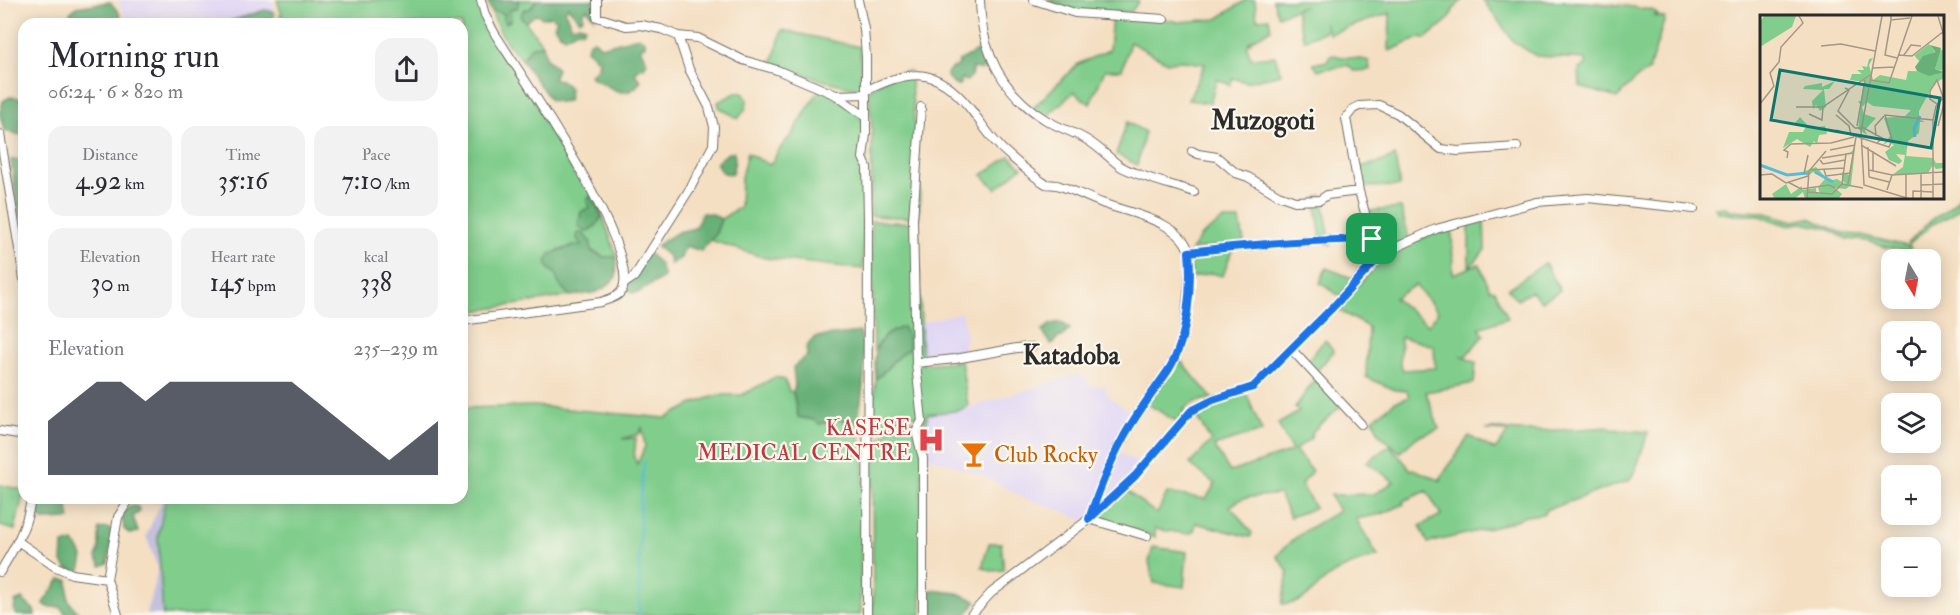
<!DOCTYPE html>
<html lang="en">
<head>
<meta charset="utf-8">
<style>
	:root { --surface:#fff; --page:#f2f2f3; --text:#2b2b33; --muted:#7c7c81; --accent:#111827 }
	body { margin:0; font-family:"IM FELL Double Pica",serif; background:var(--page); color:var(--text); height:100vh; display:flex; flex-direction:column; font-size:22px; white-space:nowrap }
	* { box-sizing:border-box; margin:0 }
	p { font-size:20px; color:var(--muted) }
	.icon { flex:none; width:33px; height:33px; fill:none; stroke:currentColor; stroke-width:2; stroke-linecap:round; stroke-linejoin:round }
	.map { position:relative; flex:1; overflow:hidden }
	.details { position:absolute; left:18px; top:18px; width:450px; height:486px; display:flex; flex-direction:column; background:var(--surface); border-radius:18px; box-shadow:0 3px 15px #0003 }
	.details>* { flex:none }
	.needle { width:39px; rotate:170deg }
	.tools { position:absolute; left:1881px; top:249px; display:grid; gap:12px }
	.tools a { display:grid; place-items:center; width:60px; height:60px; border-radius:12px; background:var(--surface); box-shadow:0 3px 15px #0003; font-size:30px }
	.pin { position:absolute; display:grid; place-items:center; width:51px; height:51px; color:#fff; margin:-26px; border-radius:12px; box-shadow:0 3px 9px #0006 }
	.round { display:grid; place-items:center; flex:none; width:63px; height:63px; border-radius:18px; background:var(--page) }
	.summary { display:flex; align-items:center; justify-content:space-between; height:102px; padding:0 30px }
	h1 { font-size:33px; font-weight:600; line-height:45px }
	.figures { display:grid; grid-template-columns:repeat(3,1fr); gap:9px; height:102px; padding:6px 30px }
	.figures div { display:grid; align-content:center; border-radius:15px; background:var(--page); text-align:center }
	.figures b { font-size:26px; font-weight:600 }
	.figures small { font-size:16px; font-weight:400 }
	.figures p { font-size:16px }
	.chart { height:168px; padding:12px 30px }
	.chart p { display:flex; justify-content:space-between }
	.chart svg { width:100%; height:108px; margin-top:6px; fill:var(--accent); opacity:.7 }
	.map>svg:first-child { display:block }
	.built { fill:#dfd5f5 }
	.industrial { fill:#c3c1db }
	.green { fill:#80cd8c; stroke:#567c5c; stroke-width:1.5; fill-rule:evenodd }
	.forest { fill:#68b078; stroke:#4a6e52; stroke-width:1.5 }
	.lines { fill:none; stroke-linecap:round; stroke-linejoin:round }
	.stream { stroke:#59bcd7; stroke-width:2 }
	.street-casing { stroke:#716a60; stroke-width:10 }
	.street { stroke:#fff; stroke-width:8 }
	.route-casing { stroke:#fff; stroke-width:12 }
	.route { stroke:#1a73e8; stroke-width:8 }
	.labels { text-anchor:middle; stroke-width:4.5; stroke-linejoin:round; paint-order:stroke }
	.health-label { font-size:22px; fill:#be3a42; stroke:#fbf7ec; text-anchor:end }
	.food-label { font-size:22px; fill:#c56008; stroke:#fbf7ec; text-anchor:start }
	.quarter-label { font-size:26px; font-weight:bold; fill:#2b2b2b; stroke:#fbf7ec }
	.inset-river { fill:none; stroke:#59bcd7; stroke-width:3 }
	.inset-road { fill:none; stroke:#a49786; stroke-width:1.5 }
	.view { fill:#0f766e; fill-opacity:0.15; stroke:#0f766e; stroke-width:3 }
	.inset-edge { fill:none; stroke:#2b2b2b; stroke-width:3 }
</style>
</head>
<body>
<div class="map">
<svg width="1960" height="615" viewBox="0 0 1960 615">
	<rect width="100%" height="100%" fill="#fbf7ec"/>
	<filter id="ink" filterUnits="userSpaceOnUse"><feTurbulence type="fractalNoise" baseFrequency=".0167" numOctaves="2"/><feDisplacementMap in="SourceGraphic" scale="12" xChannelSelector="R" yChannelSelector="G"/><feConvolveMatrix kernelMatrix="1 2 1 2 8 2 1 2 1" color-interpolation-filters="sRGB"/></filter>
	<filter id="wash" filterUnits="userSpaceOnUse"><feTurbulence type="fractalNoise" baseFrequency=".008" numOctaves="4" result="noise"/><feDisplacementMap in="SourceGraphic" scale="24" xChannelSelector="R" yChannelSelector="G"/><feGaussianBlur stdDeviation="1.35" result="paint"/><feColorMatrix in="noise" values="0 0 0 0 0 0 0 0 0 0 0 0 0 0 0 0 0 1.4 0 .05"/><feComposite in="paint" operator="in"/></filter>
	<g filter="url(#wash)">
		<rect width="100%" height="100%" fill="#f4dfc3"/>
		<!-- built -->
		<path class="built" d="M118,0H273L274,12L229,24H128Z
			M962,312L966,335L961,357L921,360L920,323Z
			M1077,374L1088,379L1089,386H1106L1107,395L1133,414L1112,449L1142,465L1084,521L1060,510L1026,499L982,475L925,456L926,414L962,410Z"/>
		<!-- industrial -->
		<path class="industrial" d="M163,498H166L158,536L163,615H146L158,569L146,536Z"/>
		<!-- green -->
		<path class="green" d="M277,0H477L487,24L599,205L617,257H604L582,245L572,246L550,254L549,269L556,274L560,285L570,296L462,313V24H282L280,15H282Z
			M519,0H536L531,8L522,17L543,45L532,46L524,57L521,58C506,46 497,27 491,10L506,14L509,9L516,8Z
			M1048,0H1136L1139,1L1131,12C1105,12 1069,13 1048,0Z
			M1246,0H1255L1257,19L1269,18L1271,29L1250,41L1251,44L1249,42L1247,47L1251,58L1275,56L1281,74L1246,82L1233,78L1230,85L1217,79L1210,103L1188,100L1205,64L1183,61L1167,62L1130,42L1122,70H1105L1090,104L1074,92L1048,115L1032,109L1078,64L1109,50L1112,15L1160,18L1179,22L1217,19Z
			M1273,0H1462L1453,10L1450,18L1425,39L1422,37L1389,51L1390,13L1329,34L1324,22L1327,30L1304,40L1295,10L1306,5L1278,16Z
			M1483,0C1540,0 1596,0 1652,10L1658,15L1655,16L1665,18L1649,70L1637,78L1617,98L1580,87L1579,69L1586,65V59L1536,56L1514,42Z
			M782,30L860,47L861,89L824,81L772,64Z
			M1334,55C1346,59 1357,57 1369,61L1370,70L1354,71L1348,65C1338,69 1329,67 1318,70L1313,64L1328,61L1329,56Z
			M910,71L920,189L919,218L871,216L872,132L869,90L895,73Z
			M821,87L853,109L865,122L863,269L765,258L710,240L715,235L721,219L740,207L741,177L747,153L770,165L783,144L791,136Z
			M738,92L743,93L747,99L746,108L738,119L719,107L718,102Z
			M1127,122L1145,132L1137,165L1116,154Z
			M1010,156L1022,167L996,189L982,175Z
			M1395,156L1400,186L1363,187L1359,167L1378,163Z
			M1960,194V207L1949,216L1931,225L1909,245L1907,243C1915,237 1921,229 1928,223C1939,214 1954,207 1960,194Z
			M1322,195L1331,245L1321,238L1315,199Z
			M1725,207L1731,210L1762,212L1794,221L1809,218L1845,234L1861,235L1911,247L1909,251L1889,248L1867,241L1847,239L1826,228L1802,223L1787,225L1757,215H1734L1718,212L1715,208Z
			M1401,208L1409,239L1374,261V237L1369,211Z
			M1484,217L1485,250L1470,267L1479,264L1490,289L1495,290L1508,318L1479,328L1484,335L1465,357L1461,356L1476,363L1474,383L1426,392L1439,429L1417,437L1400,452L1379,434L1373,419L1395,402L1409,397L1407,391L1395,390L1366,377L1368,327L1335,308L1370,273L1382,256L1452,225L1453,274L1469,268V221ZM1415,285L1438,312L1428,325L1394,298ZM1401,337L1434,346L1435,368L1403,370L1400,363Z
			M1223,220H1240L1244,242L1191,250L1201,236Z
			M871,221L918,223L922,364L961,361L968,406L962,410L927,414V423L914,415L894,419L874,435L872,434L871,430L876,379C889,369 895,356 909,348L886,334L874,350Z
			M1233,247L1223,276L1211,273L1191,278V254Z
			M1545,263L1560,290L1541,302L1532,291L1517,300L1508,289Z
			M1326,268L1355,279L1340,296L1320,283Z
			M1325,340L1334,351L1315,373L1306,362Z
			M1180,360L1212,398L1195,402L1183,410L1185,411L1177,422L1146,403L1154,380Z
			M775,377L785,380L789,391L793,392L799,417L814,420L820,424L840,419L846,422L854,419L858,421L855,429L860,434L861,456H864L860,588L861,615H163L158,536L166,498H462V408L534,406L666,418L695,403L718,395H742ZM642,428L645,447L637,464L634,457L636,438L622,439L639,434Z
			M1315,380L1341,406L1313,431L1311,438L1295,450L1312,471L1301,484L1315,508L1290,517L1279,494L1243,498L1230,506L1252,533L1250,537L1196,523L1194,531L1189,534L1155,529V537L1093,517L1124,489L1157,514L1167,493L1206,499L1215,484L1190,464L1211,441L1193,411L1246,393L1262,431L1214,446L1230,472L1292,451L1278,424L1299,412L1295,407Z
			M912,420L920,424L922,434L921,615H873L872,446L891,428Z
			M1610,427L1611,429L1648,432L1636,469L1629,481C1601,489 1575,501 1547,509L1543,514L1526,516L1499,526L1428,543L1420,526L1441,515L1427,491L1403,501L1404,504L1382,514L1356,519L1378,556C1362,561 1344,566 1330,576C1312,589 1308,604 1282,604L1288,572L1277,556C1294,535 1316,524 1339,511L1330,495L1374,494L1394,482L1367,462L1390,445L1411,470L1413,469L1442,481L1440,479L1469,436L1495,450L1509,431L1486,430C1498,426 1508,431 1519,431C1549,431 1580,429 1610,427Z
			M0,485L24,490L15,530L0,526Z
			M989,543H1001L1004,570L991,571L982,567Z
			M1153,547L1187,552L1184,587L1154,583L1149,562Z"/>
		<!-- forest -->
		<path class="forest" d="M487,0H519L517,8L510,10L511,20L506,23L503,18L505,14L491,10Z
			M536,0H595L594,18L587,9L583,12V18L579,20L568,7L565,11L571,26L580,25L585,27L583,31L577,30L565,37L560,34L554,26L557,20L551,16L542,18L537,14L525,22L521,17L523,10L531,8Z
			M110,2L119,13L123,24H70V13L76,7Z
			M265,10L274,12V24H221Z
			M639,37L645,41V46H642L641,50L647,62L644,67L639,68L635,74L641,81C624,104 611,86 592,78L590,75L596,70L599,62L587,49L589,42L594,40C596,41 600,46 602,46C604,47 633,38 639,37Z
			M543,45L546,58L557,69L553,79L561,80L570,89L568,101L559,102L550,100C541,85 529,73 521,58L524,57L532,46Z
			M977,51C984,57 986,62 982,70L973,68L971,77L966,81L961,78V83L957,86C944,78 943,71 957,66L959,61Z
			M10,97L20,98L24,108V134L21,135L4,131L0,114L3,101Z
			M734,152L735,160L732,174L723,173L716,163L728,153Z
			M24,159V214L20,218L18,212L11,160Z
			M590,196L602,216L596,226L586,232L578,226L581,212L590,207L587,200Z
			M702,213L713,214L721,219L715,235L701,251L685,246L681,258L670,264L669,257L656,246L678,232L695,228Z
			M578,233H583L591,243V251L604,257H617L616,277C600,295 594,293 570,296C564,289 556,284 556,274L549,269L546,262L550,254L572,246L581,245L577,238Z
			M647,252L659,263L664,277L639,292L633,293L625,287Z
			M1061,322L1070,329L1062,337L1057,338L1055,342L1051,344L1042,331L1051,324Z
			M903,327L908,336L909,349C894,356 889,369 876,379C874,350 873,338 903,327Z
			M860,332C869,360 862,392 858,421L854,419L846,422L840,419L819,424L814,420L798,417L793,392L795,385L793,367L807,356L806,347L815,337Z
			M35,498H69L67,503L70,519L43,520C36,515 34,506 35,498Z
			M130,505L138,507L140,512L133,516L138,532L130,534L124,529L122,516Z
			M108,528L113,535L108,563L101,566L96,557L99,550V529Z
			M74,542L83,557L80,571L67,569L62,562L63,544Z
			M60,579L68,580V600L80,615H67L60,607H48L43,603Z
			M931,590L957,593L977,601L966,615H927Z
			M22,599L34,610L35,615H16L14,612L15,602Z"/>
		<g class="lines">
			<!-- stream -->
			<path class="stream" d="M639,615L640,503L644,462"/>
		</g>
	</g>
	<g filter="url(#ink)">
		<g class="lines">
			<defs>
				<path id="street" d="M597,0V17L626,26L641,25L661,29L678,36L698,38L743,60L777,70L836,95L866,117
					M858,0L864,29L866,57V134L863,158L867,167L868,219L867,615
					M980,0C981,51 1002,93 1046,120C1059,128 1074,132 1087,140C1099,147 1109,158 1120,166C1136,176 1174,185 1194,192
					M1034,0L1075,13L1164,19
					M866,91C916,65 942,70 975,115C986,130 996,145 1010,156C1017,162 1040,181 1046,184C1050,185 1056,184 1060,186C1074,190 1088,198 1102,203C1128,213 1181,221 1189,252C1192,265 1189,280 1188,293C1186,314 1185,335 1176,355C1162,386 1136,412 1120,443C1108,467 1098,493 1089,519L1147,536
					M836,95L866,94
					M921,107L913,220L916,363L922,421L916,432L923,458V615
					M0,134L24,279
					M1192,151L1198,154L1217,157L1236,173L1248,177L1278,195L1295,201L1320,200L1327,195L1359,191
					M1189,252C1250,244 1311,240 1372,239
					M1371,264L1384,253L1436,229L1537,202L1588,198L1694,209
					M624,284L634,277L691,187L713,145L714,127L709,107L689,69L678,36
					M462,321L601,302C609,299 620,297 623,288C638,244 522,76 495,34L485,15L481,0
					M1292,350L1361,424
					M916,363L955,359L1017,348L1032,347
					M0,431L24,435
					M19,542L54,566L72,574L107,579L118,615
					M0,572C14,549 28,526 31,498
					M107,579L118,517L130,498
					M971,615L991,593L1084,523L1135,476L1191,411L1213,400L1253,387L1334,306L1371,264L1372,239L1359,191L1346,118L1353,109L1359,106L1379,105L1398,114L1441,149L1458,151L1517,147"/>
			</defs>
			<!-- street casing -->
			<use href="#street" class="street-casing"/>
			<!-- street -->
			<use href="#street" class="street"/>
		</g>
	</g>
	<g class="lines" filter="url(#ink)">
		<defs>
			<path id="route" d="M1372,239V247L1394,248L1378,258L1334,306L1253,387L1213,400L1191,411L1135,476L1089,519C1098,493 1108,466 1121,442C1134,416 1153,393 1169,369C1188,338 1192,287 1189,252C1250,244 1311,240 1372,239Z"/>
		</defs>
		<!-- route casing -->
		<use href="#route" class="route-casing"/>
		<!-- route -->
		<use href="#route" class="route"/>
	</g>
	<!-- icons -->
	<defs>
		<symbol id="hospital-bare" viewBox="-9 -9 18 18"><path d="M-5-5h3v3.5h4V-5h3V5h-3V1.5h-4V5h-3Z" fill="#e0444e" stroke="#fbf7ec" stroke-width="2.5" paint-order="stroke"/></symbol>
		<symbol id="bar-bare" viewBox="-9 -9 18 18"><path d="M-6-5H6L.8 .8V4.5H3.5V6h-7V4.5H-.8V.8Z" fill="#e8710a" stroke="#fbf7ec" stroke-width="2.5" paint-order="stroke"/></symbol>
	</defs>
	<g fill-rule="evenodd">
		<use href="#hospital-bare" x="912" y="421" width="38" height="38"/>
		<use href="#bar-bare" x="955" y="435" width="38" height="38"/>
	</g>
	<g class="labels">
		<!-- health labels -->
		<g class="health-label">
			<text x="911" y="435">KASESE<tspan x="911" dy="25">MEDICAL CENTRE</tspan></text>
		</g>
		<!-- food labels -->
		<g class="food-label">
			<text x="994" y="462">Club Rocky</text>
		</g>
		<!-- quarter labels -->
		<g class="quarter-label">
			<text x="1263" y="129">Muzogoti</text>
			<text x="1071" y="364">Katadoba</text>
		</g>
	</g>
	<!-- overview -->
	<g transform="translate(1760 15)">
		<rect width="184" height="184" fill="#f4dfc3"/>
		<path d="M4,1H36L32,12L0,32V7ZM169,29L175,36L183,35L184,56L175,54L178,40L175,37L159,46L154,40L140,39L155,40ZM113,43L109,50L113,65L120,60L146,65L148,56L184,57V63L174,69L159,96V104L165,107H160L159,118L148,126L146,141L173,143L176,148H184V153L176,154L173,150L168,158L132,160L143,152L145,140L136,139L142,146L129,159L139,149L129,145L125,137L134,130L128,127L123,130L130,121L124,103L145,101L151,95L113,91L107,87L102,92L104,99L116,103L105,115L107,120L98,114L101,91L98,86H101L104,67L90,65L92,59H102L97,55H104L102,51L107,52L109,44ZM75,66L69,74H64L66,92L60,96L56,90L53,94L52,86L63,75L43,74L45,71L62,68V72ZM40,102L50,113L65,111L67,119L59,120L57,129L54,126L50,132L37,124L23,133L29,117H43L46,112L35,108ZM95,133L91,170L86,174L75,173L82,179L78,184H45L43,177L34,184H15L12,179L26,169L31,179L42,171V175L56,173V177L60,179L58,172L65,164L62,161L53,157L48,161L43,158L32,161L56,152L69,166L77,164L87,170L82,165V157L89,160L93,137L87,141Z" fill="#80cd8c"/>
		<path d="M170,30L181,33L175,54L184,57L169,61L157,56L155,52L163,41L176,37Z" fill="#68b078"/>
		<path class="inset-river" d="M155,122L154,114L160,101M0,150L27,160L48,158M55,157L73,167"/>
		<path class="inset-road" d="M122,1L101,116L104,170L150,184M131,1V5L150,3M178,1L184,21M131,5L125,40L137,43M61,31L81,29L115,36M138,40L152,41L184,16M144,40L151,30L161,31M113,53L134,52M110,65L129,68L152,1M85,73L89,75L78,96L95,113H101M0,89L14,71L10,58L19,47L21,32L43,8L39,1M177,89L170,84V76L177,65L183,82M36,92H63M49,99L62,105L63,92L110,60M76,100L89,111L91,120M184,109V151M97,111L105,65M178,111L184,89M102,112L122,123L117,128M76,115L129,132L132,125L125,100L173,105M116,121L115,111L124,101M101,130L136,151M108,132L109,162M70,135L95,130M113,136V156M27,143L28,137L24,135L31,129L71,128L94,122M62,143L87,139M60,145L63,149L85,145M51,155L84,153M64,155L66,161L90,158M109,155L132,160M44,159L48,140M146,159V182M0,160L12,159L26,168L48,161M109,162L129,167M28,167L41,174L69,170L75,173M82,169L86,139L93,138M88,169L96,122M161,170L184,169M127,175L132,160L184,157M47,177L72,179L82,169L103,173M47,184L49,156L66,136M153,184V176L173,177M161,184V159M173,184V105L176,91L184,82"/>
		<path class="view" d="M20,55L180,83L171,133L11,105Z"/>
		<rect width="184" height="184" class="inset-edge"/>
	</g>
</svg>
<div class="tools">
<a><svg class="needle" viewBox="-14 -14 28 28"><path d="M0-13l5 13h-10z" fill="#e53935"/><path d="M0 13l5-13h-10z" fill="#7c7c81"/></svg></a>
<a><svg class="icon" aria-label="locate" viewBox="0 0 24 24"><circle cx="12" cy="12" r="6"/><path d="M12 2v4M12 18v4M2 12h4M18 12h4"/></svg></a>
<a><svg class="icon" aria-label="layers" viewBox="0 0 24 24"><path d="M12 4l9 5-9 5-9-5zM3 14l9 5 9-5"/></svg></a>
<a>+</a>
<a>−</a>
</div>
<div class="pin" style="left:1372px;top:239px;background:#1e9e55"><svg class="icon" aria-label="arrive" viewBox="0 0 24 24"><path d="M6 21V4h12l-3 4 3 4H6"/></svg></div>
<section class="details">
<div class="summary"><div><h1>Morning run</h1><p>06:24 · 6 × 820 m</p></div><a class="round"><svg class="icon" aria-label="share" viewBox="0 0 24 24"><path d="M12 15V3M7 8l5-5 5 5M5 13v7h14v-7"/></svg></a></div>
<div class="figures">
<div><p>Distance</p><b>4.92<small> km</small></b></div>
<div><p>Time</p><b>35:16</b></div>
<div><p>Pace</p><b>7:10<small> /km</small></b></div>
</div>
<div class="figures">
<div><p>Elevation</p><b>30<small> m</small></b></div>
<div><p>Heart rate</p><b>145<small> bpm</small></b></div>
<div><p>kcal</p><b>338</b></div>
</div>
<div class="chart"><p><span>Elevation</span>235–239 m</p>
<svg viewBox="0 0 160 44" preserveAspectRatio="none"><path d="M0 44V22L10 14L20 6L30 6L40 14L50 6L60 6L70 6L80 6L90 6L100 6L110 14L120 22L130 30L140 38L150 30L160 22V44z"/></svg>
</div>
</section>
</div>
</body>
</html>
